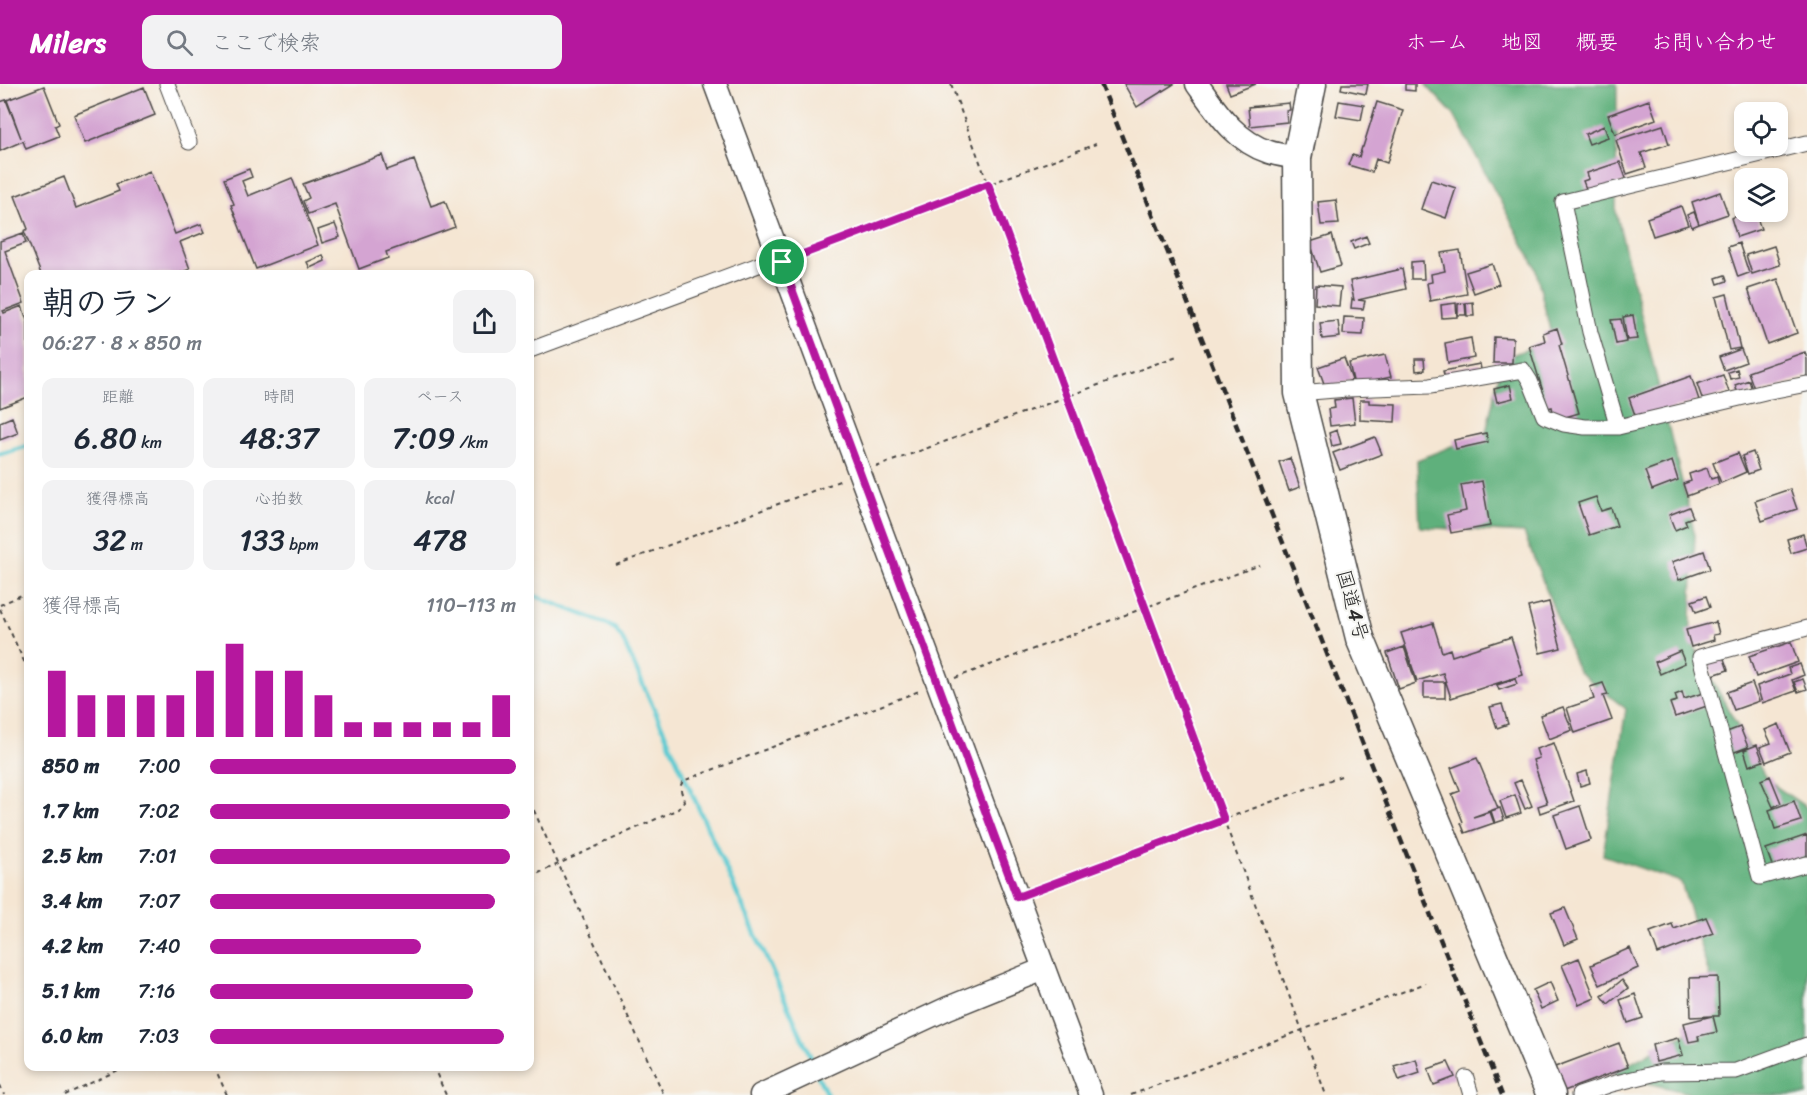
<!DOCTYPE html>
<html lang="ja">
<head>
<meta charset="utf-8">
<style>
	:root { --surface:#fff; --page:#f2f2f3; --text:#1f2937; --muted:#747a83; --accent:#b5179e }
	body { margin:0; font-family:Sriracha,"Klee One",sans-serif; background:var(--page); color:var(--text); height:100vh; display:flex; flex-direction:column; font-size:22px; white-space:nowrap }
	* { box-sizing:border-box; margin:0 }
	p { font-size:20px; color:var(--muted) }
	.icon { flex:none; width:33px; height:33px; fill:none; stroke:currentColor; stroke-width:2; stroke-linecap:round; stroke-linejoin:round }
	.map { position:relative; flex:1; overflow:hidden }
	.panel { position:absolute; left:24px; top:186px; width:510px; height:801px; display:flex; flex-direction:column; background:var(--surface); border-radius:12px; box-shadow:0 3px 9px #0003 }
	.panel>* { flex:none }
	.controls { position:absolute; left:1734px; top:18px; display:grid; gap:12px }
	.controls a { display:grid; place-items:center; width:54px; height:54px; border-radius:12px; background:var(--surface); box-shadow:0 3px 9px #0003; font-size:30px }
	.pin { position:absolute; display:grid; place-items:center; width:51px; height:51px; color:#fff; margin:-26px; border:3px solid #fff; border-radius:50%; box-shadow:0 2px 6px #0007 }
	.round { display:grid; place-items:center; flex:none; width:63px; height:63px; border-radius:12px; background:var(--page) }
	.summary { display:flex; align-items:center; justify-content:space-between; height:102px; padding:0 18px }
	h1 { font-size:33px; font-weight:600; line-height:45px }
	.figures { display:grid; grid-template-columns:repeat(3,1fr); gap:9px; height:102px; padding:6px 18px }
	.figures div { display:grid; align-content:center; border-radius:12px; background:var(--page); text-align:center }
	.figures b { font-size:30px; font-weight:600 }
	.figures small { font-size:16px; font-weight:400 }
	.figures p { font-size:16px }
	.chart { height:168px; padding:12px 18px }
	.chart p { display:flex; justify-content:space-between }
	.chart svg { width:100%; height:108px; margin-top:6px; stroke:var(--accent); stroke-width:6 }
	ul { padding:0 18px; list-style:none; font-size:20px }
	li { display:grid; grid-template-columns:96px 72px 1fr; align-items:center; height:45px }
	li i { height:15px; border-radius:8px; background:var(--accent) }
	header { display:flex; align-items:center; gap:36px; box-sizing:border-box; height:84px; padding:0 30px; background:var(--accent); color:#fff }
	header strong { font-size:28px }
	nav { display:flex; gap:33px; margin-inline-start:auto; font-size:21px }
	.search { width:420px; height:54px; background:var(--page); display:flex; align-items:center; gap:15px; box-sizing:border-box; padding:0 21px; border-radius:12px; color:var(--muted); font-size:22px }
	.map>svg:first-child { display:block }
	.forest { fill:#5fb07c; stroke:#456e54; stroke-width:1.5 }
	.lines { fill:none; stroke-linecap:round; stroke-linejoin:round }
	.stream { stroke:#5dcad2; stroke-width:4.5 }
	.building { fill:#d4a4d2 }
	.street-casing { stroke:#494744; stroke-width:17 }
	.secondary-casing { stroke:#494744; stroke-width:25 }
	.highway-casing { stroke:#494744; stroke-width:31 }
	.path { stroke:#494744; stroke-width:2; stroke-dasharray:4.5 4.5; stroke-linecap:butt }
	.street { stroke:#fff; stroke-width:15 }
	.secondary { stroke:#fff; stroke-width:22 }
	.highway { stroke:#fff; stroke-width:28 }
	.rail { stroke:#2b2b2b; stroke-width:4.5; stroke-dasharray:9 4.5; stroke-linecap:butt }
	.route-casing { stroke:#fff; stroke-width:12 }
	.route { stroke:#b5179e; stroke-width:8 }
	.labels { text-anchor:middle; stroke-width:4.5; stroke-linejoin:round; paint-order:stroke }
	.street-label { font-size:20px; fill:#2b2b2b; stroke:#f6f6f2 }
</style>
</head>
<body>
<header>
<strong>Milers</strong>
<div class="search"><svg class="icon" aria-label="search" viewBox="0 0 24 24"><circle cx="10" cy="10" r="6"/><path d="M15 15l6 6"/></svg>ここで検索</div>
<nav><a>ホーム</a><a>地図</a><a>概要</a><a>お問い合わせ</a></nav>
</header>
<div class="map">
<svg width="1807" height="1011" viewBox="0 0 1807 1011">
	<rect width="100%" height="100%" fill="#f6f6f2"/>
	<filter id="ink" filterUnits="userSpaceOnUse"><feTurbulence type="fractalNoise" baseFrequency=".0167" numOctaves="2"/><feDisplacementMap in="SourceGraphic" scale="12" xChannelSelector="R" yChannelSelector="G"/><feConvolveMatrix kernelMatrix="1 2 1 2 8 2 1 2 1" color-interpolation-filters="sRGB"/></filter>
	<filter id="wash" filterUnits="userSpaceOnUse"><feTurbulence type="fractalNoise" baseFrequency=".008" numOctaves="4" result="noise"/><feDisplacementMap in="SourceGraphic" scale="24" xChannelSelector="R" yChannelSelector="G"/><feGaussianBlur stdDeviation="1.35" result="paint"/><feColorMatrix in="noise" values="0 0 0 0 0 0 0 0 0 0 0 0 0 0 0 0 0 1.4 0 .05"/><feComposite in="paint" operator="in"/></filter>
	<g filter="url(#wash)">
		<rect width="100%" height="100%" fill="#f5e6d3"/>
		<!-- forest -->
		<path class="forest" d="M1425,0H1617L1616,128L1695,451L1690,555L1767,696L1807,724V1011H1689L1688,1009L1611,990L1721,930L1681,798L1603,771L1626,625L1578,587L1524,449L1420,443L1417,376L1486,349L1502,275L1552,255L1535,182L1454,31Z"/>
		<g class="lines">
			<!-- stream -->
			<path class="stream" d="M0,370L28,362
				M530,510L607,540L615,545L622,554L813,978
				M818,992L827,1011"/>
		</g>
		<g id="blocks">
			<!-- building -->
			<path class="building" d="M1124,0H1174L1137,23Z
				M1226,0H1256L1230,10Z
				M1342,0H1368L1366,10L1341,5Z
				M1405,0H1415V7L1405,6Z
				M44,2L59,40L55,42L59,52L26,65L23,57L0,67V18L6,16L21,54L7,16Z
				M144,3L155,31L85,59L74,31Z
				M1649,16L1656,35L1615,50L1608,31Z
				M1339,17L1364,21L1361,36L1336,32Z
				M1377,18L1403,26L1387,79L1376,75L1372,88L1348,81L1352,71L1359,73L1362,63H1363Z
				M1289,19L1290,26L1286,27L1287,38L1250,42L1248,23Z
				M1663,41L1669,60L1641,69L1646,84L1627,90L1616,56Z
				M1604,42L1608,53L1589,60L1585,50Z
				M382,71L387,86L414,76L431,122L445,117L455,143L386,168L388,174L359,185L335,120L308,130L303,117L309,114L303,100Z
				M1620,78L1627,97L1588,110L1583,97L1589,95L1587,89Z
				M249,85L252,93L242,97L248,112L292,94L318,161L256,185L231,121L234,120L224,95Z
				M150,87L175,150L201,140L205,148L180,158L190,185L178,190H41L24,147L28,145L15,112L64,93L76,124L119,107L116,100Z
				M1431,96L1456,104L1446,134L1421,125Z
				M1720,108L1728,130L1699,140L1692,118Z
				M1336,116L1339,140L1321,141L1318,118Z
				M1681,122L1688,141L1653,152L1647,134Z
				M1694,128L1699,140L1692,143L1687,131Z
				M1750,128H1755L1761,145L1737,153L1731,134Z
				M335,140L340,153L322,159L318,146Z
				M23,149L26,159L5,167L24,219L3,227L4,229L22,222L28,239V313L0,324V157Z
				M1332,151L1341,182L1320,188L1310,158Z
				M1366,152L1369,159L1354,165L1351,158Z
				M1739,159L1749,189L1738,193L1728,163Z
				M1774,162L1780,181L1752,190L1746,171Z
				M1460,166L1467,210L1430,217L1427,199L1432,198L1431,190L1445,187L1441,169Z
				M323,171L325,177L310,184L307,178Z
				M1423,177L1424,195H1411V178Z
				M1492,180L1499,200L1474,209L1466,188Z
				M1402,185L1406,205L1358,216L1365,217L1363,225L1351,224L1352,215L1354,216L1350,197Z
				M1725,191L1727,197L1718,200L1716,194Z
				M1778,195L1797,249L1767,260L1748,205Z
				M1316,201L1341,203L1339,222L1315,220Z
				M1727,210L1740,264L1729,266L1716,213Z
				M1473,218L1474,232H1467L1466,219Z
				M1456,219L1457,233L1442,234L1441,221Z
				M1465,219L1466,231H1458V220Z
				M1633,231L1637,255L1627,256L1623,233Z
				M1344,233L1364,234L1363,251L1343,250Z
				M1621,235L1626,258L1616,260L1611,236Z
				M1338,237L1340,253L1322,255L1320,239Z
				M1557,244L1562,260L1559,261L1579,329L1555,336L1552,323L1548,324L1529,262L1545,257L1543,249Z
				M1494,253L1513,254L1512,279H1493Z
				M1471,254L1474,274L1448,279L1445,259Z
				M1741,265L1746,278L1724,286L1719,273Z
				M1805,268L1807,275V292L1756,310L1748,288Z
				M1385,271L1391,293L1354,301L1349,279Z
				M1344,274L1352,296L1326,305L1318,283Z
				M1415,275H1424L1425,286L1416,287Z
				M1480,280L1482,291L1446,298L1443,287Z
				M1737,285L1739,293L1730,295L1728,288Z
				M1723,291L1729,308L1703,317L1697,300Z
				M1691,292L1699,316L1637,337L1629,314Z
				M1749,296L1753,309L1739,313L1735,301Z
				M1510,301L1513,314L1497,318L1494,305Z
				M1352,314L1355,339L1330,342L1328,325L1335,324L1334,316Z
				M1360,316H1369V319L1396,320L1395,338L1360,336Z
				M12,333L18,349L0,356V338Z
				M1337,346L1341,360L1332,362L1329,349Z
				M1486,349L1488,358L1456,365L1454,356Z
				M1375,353L1382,370L1340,386L1333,369Z
				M1753,368L1759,386L1748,390L1742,372Z
				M1738,369L1746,388L1721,399L1713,379Z
				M1290,374L1300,403L1289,407L1279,378Z
				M1672,377L1678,396L1652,406L1645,387Z
				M1707,384L1711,395L1717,393L1719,400L1687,412L1683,400L1691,397L1689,390Z
				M1482,397L1490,442L1451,449L1447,431L1466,427L1461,401Z
				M1790,405L1797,425L1762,437L1755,417Z
				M1596,413L1601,427L1611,424L1617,442L1589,451L1578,419Z
				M1689,423L1693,433L1685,436L1687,441L1675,446L1669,431Z
				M1803,450L1807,464L1791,469L1787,455Z
				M1704,467L1710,485L1679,496L1672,478Z
				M1706,512L1710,523L1696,528L1692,517Z
				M1549,518L1561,564L1540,569L1528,523Z
				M1716,538L1719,550L1713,551L1714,556L1691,563L1686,546Z
				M1433,539L1442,568L1450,565L1452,572L1511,553L1523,591L1451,614L1443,589L1417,597L1401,549Z
				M1791,558L1798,578L1756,593L1749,572Z
				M1404,563L1416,599L1399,605L1387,569Z
				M1680,567L1685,579L1660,590L1655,578Z
				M1723,572L1728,586L1713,591L1708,577Z
				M1800,580L1804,591L1792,596L1796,607L1762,619L1757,602L1790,590L1788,584Z
				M1515,595L1517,600L1499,606L1497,601Z
				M1803,595L1807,605L1798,608L1794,598Z
				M1424,598H1445V614H1424Z
				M1603,599L1608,611L1603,612L1612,636L1575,649L1567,624L1594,615L1590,603Z
				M1752,599L1759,617L1734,626L1727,608Z
				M1682,608L1684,615L1703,609L1707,622L1675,633L1670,619L1677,617L1675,611Z
				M1502,620L1508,640L1497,644L1490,623Z
				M1563,623L1572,646L1549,655L1540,631Z
				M1779,640L1790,668L1766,678L1760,663L1771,659L1765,646Z
				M1740,643L1748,663L1732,669L1724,649Z
				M1554,659L1574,717L1540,729L1538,722L1547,719L1533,676L1539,674L1536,665Z
				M1757,661L1763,677L1749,682L1744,666Z
				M1477,674L1498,724L1473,733L1490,728L1494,739L1465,749L1461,739L1463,738L1452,710L1460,707L1451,684Z
				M1587,687L1590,699L1580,702L1577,690Z
				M1770,692L1781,719L1773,723L1761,696Z
				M1521,696L1532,722L1525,725L1514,699Z
				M1515,711L1521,729L1506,734L1500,717Z
				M1794,717L1801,737L1775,745L1769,726Z
				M1580,722L1591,756L1566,765L1554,731Z
				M1500,724L1504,736L1495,739L1491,727Z
				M1807,751V772L1773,784L1766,765Z
				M1565,824L1578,855L1564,861L1551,829Z
				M1706,833L1713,849L1658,870L1650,848L1672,840L1674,845Z
				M1630,864L1638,884L1600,901L1591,881Z
				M1579,874L1595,914L1579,921L1562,881Z
				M1718,893L1719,932H1713L1717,948L1698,952L1699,956L1689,958L1684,939L1712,932L1691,933L1690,894Z
				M1622,896L1628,904L1608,920L1602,912Z
				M1550,898L1558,917L1541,925L1533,906Z
				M1635,910L1643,934L1628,939L1620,916Z
				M1678,954L1683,971L1656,978L1652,961Z
				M1619,959L1628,983L1564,1007L1555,983Z
				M1416,975L1420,989L1399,996L1394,982Z
				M1448,978L1455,993L1434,1001L1428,985Z"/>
		</g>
	</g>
	<g filter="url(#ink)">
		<use href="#blocks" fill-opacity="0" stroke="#494744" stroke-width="1.5"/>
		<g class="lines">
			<defs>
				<path id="street" d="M167,0L189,58
					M530,266L780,173
					M1299,309L1347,305L1430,302L1523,286L1530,297L1544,332L1564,340L1585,343H1618L1765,308L1807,300
					M1618,343L1590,248L1563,118L1807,59
					M1807,544L1700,573L1760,793L1807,780
					M1466,994L1471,1011
					M1579,1011L1612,1000L1661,988L1736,987L1807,961"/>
				<path id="secondary" d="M715,0L1091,1011
					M1197,0C1217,28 1235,57 1269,68C1278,71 1288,72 1297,74
					M761,1011L948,924L1044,885"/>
				<path id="highway" d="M1312,0L1297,74L1299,309L1360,554L1551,1011"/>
			</defs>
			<!-- street casing -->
			<use href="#street" class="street-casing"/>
			<!-- secondary casing -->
			<use href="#secondary" class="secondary-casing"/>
			<!-- highway casing -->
			<use href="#highway" class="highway-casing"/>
			<!-- path -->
			<path class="path" d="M951,0L1326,1011
				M798,172L1096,60
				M876,383L1177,272
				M616,481L842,396
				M0,521L28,508
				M0,525L28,586
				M955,594L1260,481
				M530,718L664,1011
				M530,793L678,725L684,717L680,703L683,697L922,606
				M1033,806L1341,692
				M214,982L227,1011
				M433,982L446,1011
				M0,1001L4,1011
				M65,1011L127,982
				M1131,1011L1426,899"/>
			<!-- street -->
			<use href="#street" class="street"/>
			<!-- secondary -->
			<use href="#secondary" class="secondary"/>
			<!-- highway -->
			<use href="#highway" class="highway"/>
			<!-- rail -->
			<path class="rail" d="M1101,0L1502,1011"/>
		</g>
	</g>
	<g class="lines" filter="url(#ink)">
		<defs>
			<path id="route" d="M988,100L1224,736L1017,813L782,178Z"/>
		</defs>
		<!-- route casing -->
		<use href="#route" class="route-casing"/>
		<!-- route -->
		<use href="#route" class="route"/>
	</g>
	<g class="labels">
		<!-- street labels -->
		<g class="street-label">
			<text transform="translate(1353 521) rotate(75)" y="7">国道4号</text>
		</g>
	</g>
</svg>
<div class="controls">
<a><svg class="icon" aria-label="locate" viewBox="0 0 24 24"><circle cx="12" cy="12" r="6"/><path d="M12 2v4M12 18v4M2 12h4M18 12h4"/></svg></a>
<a><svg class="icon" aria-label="layers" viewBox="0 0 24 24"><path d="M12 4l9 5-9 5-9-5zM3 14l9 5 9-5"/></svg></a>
</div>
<div class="pin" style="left:782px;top:178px;background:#1e9e55"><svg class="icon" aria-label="arrive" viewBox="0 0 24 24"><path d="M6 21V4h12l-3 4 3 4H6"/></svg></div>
<section class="panel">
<div class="summary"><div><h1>朝のラン</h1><p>06:27 · 8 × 850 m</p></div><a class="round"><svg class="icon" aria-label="share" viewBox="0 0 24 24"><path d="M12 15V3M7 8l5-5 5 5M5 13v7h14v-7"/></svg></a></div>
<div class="figures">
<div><p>距離</p><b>6.80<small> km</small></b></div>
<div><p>時間</p><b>48:37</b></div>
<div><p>ペース</p><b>7:09<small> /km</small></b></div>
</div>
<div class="figures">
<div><p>獲得標高</p><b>32<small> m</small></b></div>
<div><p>心拍数</p><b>133<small> bpm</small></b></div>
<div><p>kcal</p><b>478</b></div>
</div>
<div class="chart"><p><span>獲得標高</span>110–113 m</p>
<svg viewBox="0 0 160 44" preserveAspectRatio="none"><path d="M5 44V17M15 44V27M25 44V27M35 44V27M45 44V27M55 44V17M65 44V6M75 44V17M85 44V17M95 44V27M105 44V38M115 44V38M125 44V38M135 44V38M145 44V38M155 44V27"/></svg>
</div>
<ul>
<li><b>850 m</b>7:00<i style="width:100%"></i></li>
<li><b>1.7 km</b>7:02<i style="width:98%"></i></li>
<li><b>2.5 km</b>7:01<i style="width:98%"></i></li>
<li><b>3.4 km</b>7:07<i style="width:93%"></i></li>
<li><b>4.2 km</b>7:40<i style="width:69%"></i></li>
<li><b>5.1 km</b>7:16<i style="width:86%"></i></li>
<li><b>6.0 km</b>7:03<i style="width:96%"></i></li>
</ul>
</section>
</div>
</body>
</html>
